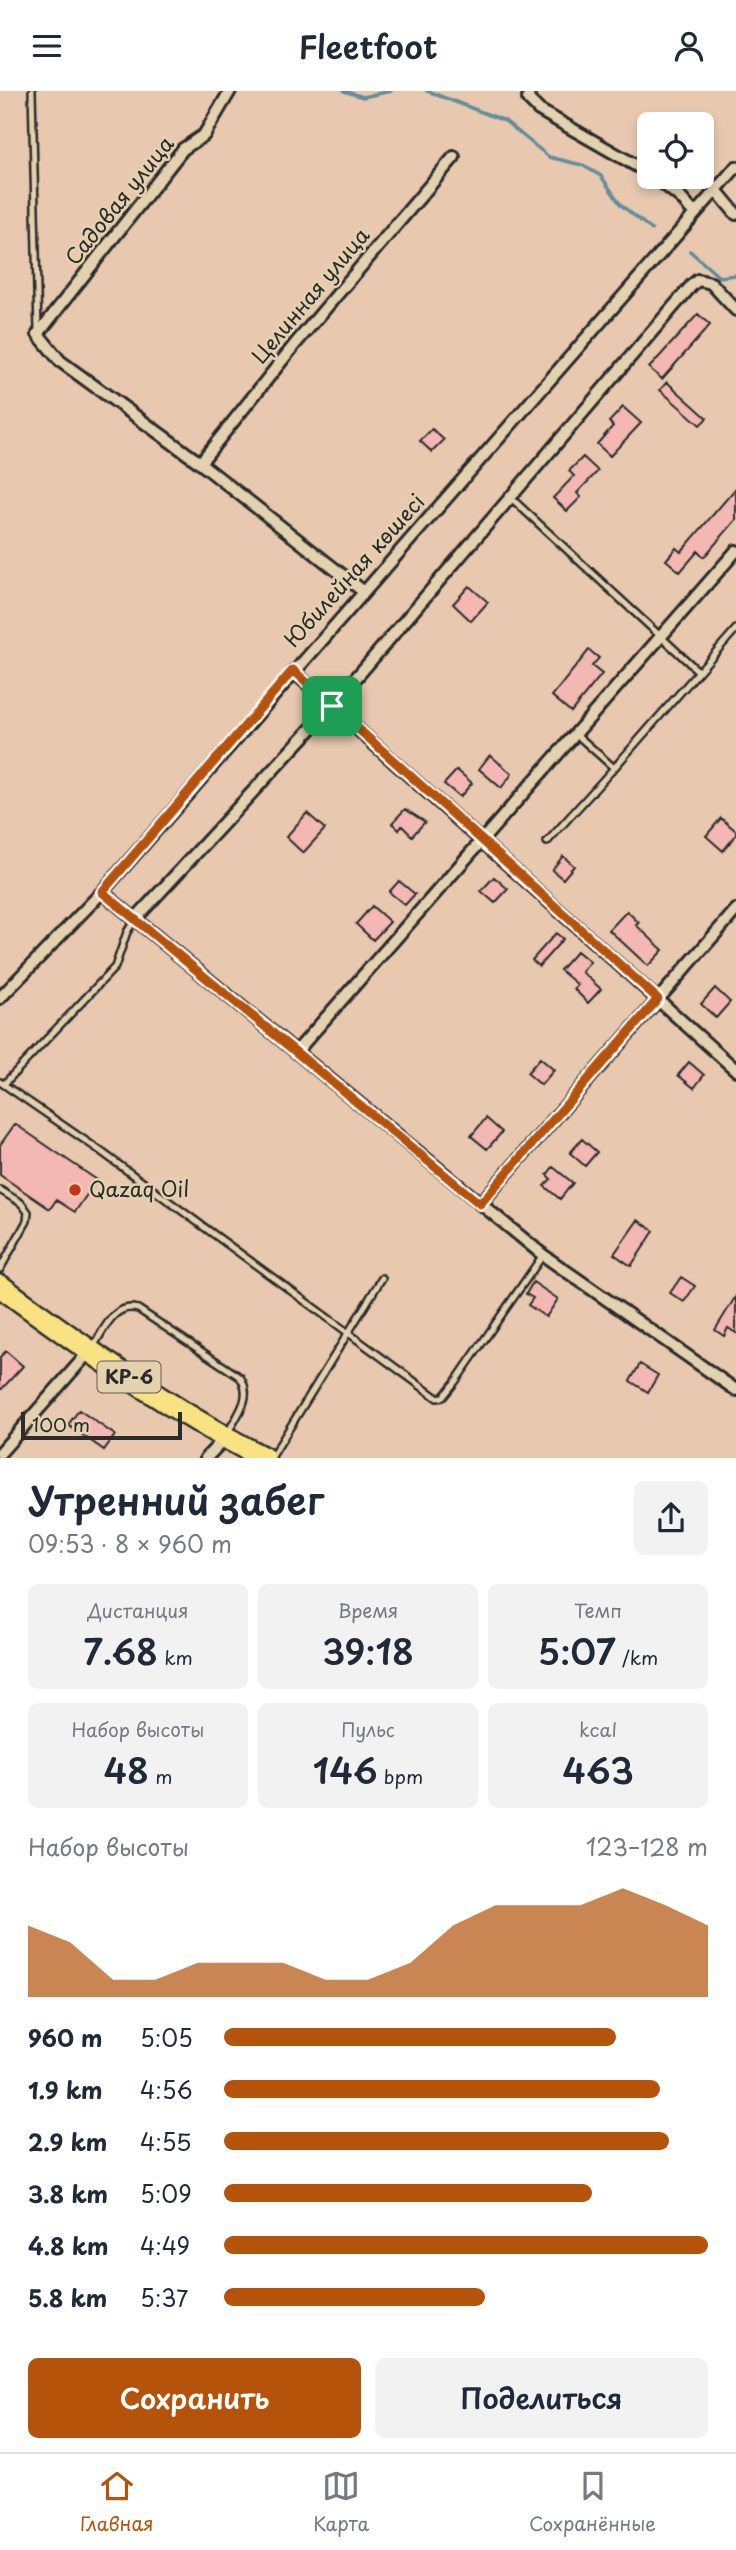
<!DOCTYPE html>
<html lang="ru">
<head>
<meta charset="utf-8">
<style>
	:root { --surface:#fff; --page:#f2f2f3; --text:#1f2937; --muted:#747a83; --line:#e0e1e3; --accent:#b45309 }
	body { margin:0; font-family:"Playpen Sans",sans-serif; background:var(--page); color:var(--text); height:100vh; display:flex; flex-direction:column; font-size:26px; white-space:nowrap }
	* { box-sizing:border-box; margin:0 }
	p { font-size:23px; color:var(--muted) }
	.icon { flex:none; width:38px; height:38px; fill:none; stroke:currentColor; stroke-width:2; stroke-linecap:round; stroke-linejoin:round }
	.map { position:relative; height:1367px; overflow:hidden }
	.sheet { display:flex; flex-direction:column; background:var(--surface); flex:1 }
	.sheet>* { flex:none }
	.tools { position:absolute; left:637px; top:21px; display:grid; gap:14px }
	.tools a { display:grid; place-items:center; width:77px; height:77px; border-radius:10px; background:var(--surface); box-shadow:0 4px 10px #0003; font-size:35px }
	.scale { position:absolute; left:21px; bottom:18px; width:161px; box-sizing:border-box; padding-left:7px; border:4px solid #2b2b2b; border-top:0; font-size:19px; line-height:24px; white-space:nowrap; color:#2b2b2b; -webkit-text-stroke:5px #e4d1af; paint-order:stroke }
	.pin { position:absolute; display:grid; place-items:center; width:60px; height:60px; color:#fff; margin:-30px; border-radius:14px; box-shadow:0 4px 10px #0006 }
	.round { display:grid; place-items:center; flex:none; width:74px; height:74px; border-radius:10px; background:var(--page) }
	.overview { display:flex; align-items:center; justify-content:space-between; height:119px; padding:0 28px }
	h1 { font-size:38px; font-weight:600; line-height:52px }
	.stats { display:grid; grid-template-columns:repeat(3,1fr); gap:10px; height:119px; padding:7px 28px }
	.stats div { display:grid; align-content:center; border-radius:10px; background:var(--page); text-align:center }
	.stats b { font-size:35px; font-weight:600 }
	.stats small { font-size:19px; font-weight:400 }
	.stats p { font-size:19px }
	.chart { height:196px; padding:14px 28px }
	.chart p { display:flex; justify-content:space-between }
	.chart svg { width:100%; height:126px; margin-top:7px; fill:var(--accent); opacity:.7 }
	.button { display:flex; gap:14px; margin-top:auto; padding:14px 28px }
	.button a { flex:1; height:80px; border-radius:10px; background:var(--accent); color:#fff; font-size:28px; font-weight:600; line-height:80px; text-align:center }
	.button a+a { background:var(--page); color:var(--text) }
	ul { padding:0 28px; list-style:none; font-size:23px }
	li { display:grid; grid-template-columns:112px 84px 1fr; align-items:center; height:52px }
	li i { height:18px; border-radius:9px; background:var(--accent) }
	header { display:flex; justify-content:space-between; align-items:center; height:91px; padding:0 28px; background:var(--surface); font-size:32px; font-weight:600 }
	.menu { display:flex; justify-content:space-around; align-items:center; height:98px; border-top:2px solid var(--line); background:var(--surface); font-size:19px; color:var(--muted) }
	.menu a { display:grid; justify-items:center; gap:4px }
	.menu .on { color:var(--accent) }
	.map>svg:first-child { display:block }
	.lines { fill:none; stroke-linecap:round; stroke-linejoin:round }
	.stream { stroke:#628d9c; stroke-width:3.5 }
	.building { fill:#f3b7b4; stroke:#2b2b2b; stroke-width:2 }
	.lane-casing { stroke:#2b2b2b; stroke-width:10 }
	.street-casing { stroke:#2b2b2b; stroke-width:16 }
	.highway-casing { stroke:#2b2b2b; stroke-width:26 }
	.lane { stroke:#e4d1af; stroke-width:5 }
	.street { stroke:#e4d1af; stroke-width:10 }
	.highway { stroke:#f8e281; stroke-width:21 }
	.route-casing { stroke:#fff; stroke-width:14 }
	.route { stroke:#b45309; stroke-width:9 }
	.poi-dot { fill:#c8321e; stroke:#e4d1af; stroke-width:2.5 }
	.labels { text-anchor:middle; stroke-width:5; stroke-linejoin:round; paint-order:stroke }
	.shield { fill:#e4d1af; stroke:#625d53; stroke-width:2 }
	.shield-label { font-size:19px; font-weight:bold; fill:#2b2b2b }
	.street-label { font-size:21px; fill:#2b2b2b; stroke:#e4d1af }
	.poi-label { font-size:21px; fill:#2b2b2b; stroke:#e4d1af; text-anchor:start }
</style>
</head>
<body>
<header><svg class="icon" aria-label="menu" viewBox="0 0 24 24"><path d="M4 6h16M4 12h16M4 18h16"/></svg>Fleetfoot<svg class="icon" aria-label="person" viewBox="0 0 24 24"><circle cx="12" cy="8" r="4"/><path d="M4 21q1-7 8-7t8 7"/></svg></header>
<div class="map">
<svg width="736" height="1367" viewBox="0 0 736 1367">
	<rect width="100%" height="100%" fill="#e8c9b0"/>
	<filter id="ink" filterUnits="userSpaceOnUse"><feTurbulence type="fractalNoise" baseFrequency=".0143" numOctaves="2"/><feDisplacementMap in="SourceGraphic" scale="14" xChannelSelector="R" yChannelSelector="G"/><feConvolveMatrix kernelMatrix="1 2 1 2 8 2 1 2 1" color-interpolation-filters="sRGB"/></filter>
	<g filter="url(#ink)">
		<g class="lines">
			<!-- stream -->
			<path class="stream" d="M344,0L363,6L391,0
				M427,0L505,30L549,66L582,74L601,85L621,114L652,139
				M690,160L719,186L736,184"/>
		</g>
		<!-- building -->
		<path class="building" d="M698,223L710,234L662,288L649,277Z
			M667,291L707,327L700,334L660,299Z
			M623,316L641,332L610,365L597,353L613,335L609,331Z
			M432,338L444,349L432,361L420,350Z
			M583,366L598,380L577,402L581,406L567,420L553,407L574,385L569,380Z
			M736,397V429L704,466L698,460L680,481L666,469L676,457L681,461Z
			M469,495L488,511L471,530L453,513Z
			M589,559L599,567L592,575L602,583L571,621L552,605Z
			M490,664L512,683L501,697L479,678Z
			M457,679L472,692L460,706L444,693Z
			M405,718L425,731L412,745L402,735L399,739L392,732Z
			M307,722L325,738L303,762L286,746Z
			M721,727L736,740V744L723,760L706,745Z
			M563,765L574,775L563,788L552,779Z
			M494,786L508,798L495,812L481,800Z
			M399,790L415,803L405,814L389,801Z
			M372,815L390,831L373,849L356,833Z
			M627,820L639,832L636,834L663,859L648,875L609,839Z
			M556,842L563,848L539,875L532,869Z
			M577,860L590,871L582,881L601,898L588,912L574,898L578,894L560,879Z
			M715,897L730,911L716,927L701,913Z
			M540,967L554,979L541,994L527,982Z
			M689,971L704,984L694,997L678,984Z
			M486,1027L502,1041L487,1058L471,1045Z
			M15,1033L97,1089L75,1121L56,1109L50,1118L0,1084V1054Z
			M582,1048L597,1061L585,1075L570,1062Z
			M553,1076L573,1092L560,1108L544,1095L551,1088L547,1084Z
			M638,1129L654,1140L631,1175L614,1163Z
			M681,1186L695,1195L684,1211L670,1202Z
			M533,1191L558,1208L546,1226L528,1214L533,1207L526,1203Z
			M736,1205V1242L728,1237L724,1245L715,1239Z
			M6,1260L23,1275L0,1300V1266Z
			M640,1273L658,1284L648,1301L630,1290Z
			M79,1319L115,1344L104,1359L68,1334Z"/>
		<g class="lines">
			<defs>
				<path id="lane" d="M32,0L38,240
					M510,406L698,580
					M614,677L736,538
					M547,751L614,677L577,644
					M0,991L99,1059L437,1307L443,1306L455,1291L543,1164
					M5,992L115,876L127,841L136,827
					M0,1099L21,1112L28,1121L27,1130L0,1178
					M93,1256C104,1239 114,1211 138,1218L240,1286C254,1306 237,1324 227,1343
					M271,1367L382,1187"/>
				<path id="street" d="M230,0L204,44L183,58L38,243L60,270L200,372L364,501
					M529,0L528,8L539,19L649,82
					M655,86L680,106L695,123
					M716,99L736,123
					M200,372L296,252L454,66
					M293,580L736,979
					M102,801L543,1164L736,1299
					M136,827L332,615L692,194L698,189L711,192L736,219
					M0,907L102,801L736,76
					M296,961L736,460
					M480,1113L736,819
					M0,1362L89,1261
					M206,1367L225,1347"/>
				<path id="highway" d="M0,1195C84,1257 170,1319 264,1367"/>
			</defs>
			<!-- lane casing -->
			<use href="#lane" class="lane-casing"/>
			<!-- street casing -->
			<use href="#street" class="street-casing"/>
			<!-- highway casing -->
			<use href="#highway" class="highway-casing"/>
			<!-- lane -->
			<use href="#lane" class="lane"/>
			<!-- street -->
			<use href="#street" class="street"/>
			<!-- highway -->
			<use href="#highway" class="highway"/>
		</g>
	</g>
	<g class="lines" filter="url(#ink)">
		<defs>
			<path id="route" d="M293,579L658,908L480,1113L102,801Z"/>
		</defs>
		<!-- route casing -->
		<use href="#route" class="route-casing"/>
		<!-- route -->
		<use href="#route" class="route"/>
	</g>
	<!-- markers -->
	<circle class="poi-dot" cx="75" cy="1099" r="7"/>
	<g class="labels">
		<!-- shield labels -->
		<rect class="shield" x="97.5" y="1270.5" width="63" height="31" rx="5"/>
		<g class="shield-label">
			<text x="129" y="1293">KP-6</text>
		</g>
		<!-- street labels -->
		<g class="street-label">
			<text transform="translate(120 110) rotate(-51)" y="7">Садовая улица</text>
			<text transform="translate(311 205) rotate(-50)" y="7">Целинная улица</text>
			<text transform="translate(355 480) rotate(-48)" y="7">Юбилейная көшесі</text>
		</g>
		<!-- poi labels -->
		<g class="poi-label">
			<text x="89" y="1106">Qazaq Oil</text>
		</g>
	</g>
</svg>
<div class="tools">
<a><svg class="icon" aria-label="locate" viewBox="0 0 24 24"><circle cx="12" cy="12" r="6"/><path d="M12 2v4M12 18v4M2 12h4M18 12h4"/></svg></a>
</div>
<div class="scale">100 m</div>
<div class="pin" style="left:332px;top:615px;background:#1e9e55"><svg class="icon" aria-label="arrive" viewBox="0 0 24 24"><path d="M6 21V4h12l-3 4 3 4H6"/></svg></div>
</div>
<section class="sheet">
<div class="overview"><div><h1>Утренний забег</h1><p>09:53 · 8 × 960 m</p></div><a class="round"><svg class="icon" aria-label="share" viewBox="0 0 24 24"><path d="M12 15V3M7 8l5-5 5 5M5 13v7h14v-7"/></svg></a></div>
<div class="stats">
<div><p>Дистанция</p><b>7.68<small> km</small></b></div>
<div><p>Время</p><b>39:18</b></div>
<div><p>Темп</p><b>5:07<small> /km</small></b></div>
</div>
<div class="stats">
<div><p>Набор высоты</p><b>48<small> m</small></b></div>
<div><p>Пульс</p><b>146<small> bpm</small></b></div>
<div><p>kcal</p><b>463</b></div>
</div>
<div class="chart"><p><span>Набор высоты</span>123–128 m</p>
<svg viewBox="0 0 160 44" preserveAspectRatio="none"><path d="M0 44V19L10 25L20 38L30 38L40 32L50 32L60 32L70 38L80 38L90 32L100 19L110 12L120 12L130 12L140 6L150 12L160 19V44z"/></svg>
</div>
<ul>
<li><b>960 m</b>5:05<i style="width:81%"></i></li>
<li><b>1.9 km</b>4:56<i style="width:90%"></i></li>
<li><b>2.9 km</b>4:55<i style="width:92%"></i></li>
<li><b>3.8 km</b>5:09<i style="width:76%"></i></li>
<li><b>4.8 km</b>4:49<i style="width:100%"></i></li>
<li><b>5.8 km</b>5:37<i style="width:54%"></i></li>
</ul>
<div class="button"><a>Сохранить</a><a>Поделиться</a></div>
</section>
<nav class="menu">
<a class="on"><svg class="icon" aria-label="home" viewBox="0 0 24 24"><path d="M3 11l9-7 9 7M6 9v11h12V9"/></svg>Главная</a>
<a><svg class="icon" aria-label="map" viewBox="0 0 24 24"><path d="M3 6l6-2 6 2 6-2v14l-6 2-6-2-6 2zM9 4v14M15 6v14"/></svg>Карта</a>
<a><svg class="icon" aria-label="saved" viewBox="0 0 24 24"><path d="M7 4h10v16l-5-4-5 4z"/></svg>Сохранённые</a>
</nav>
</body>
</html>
